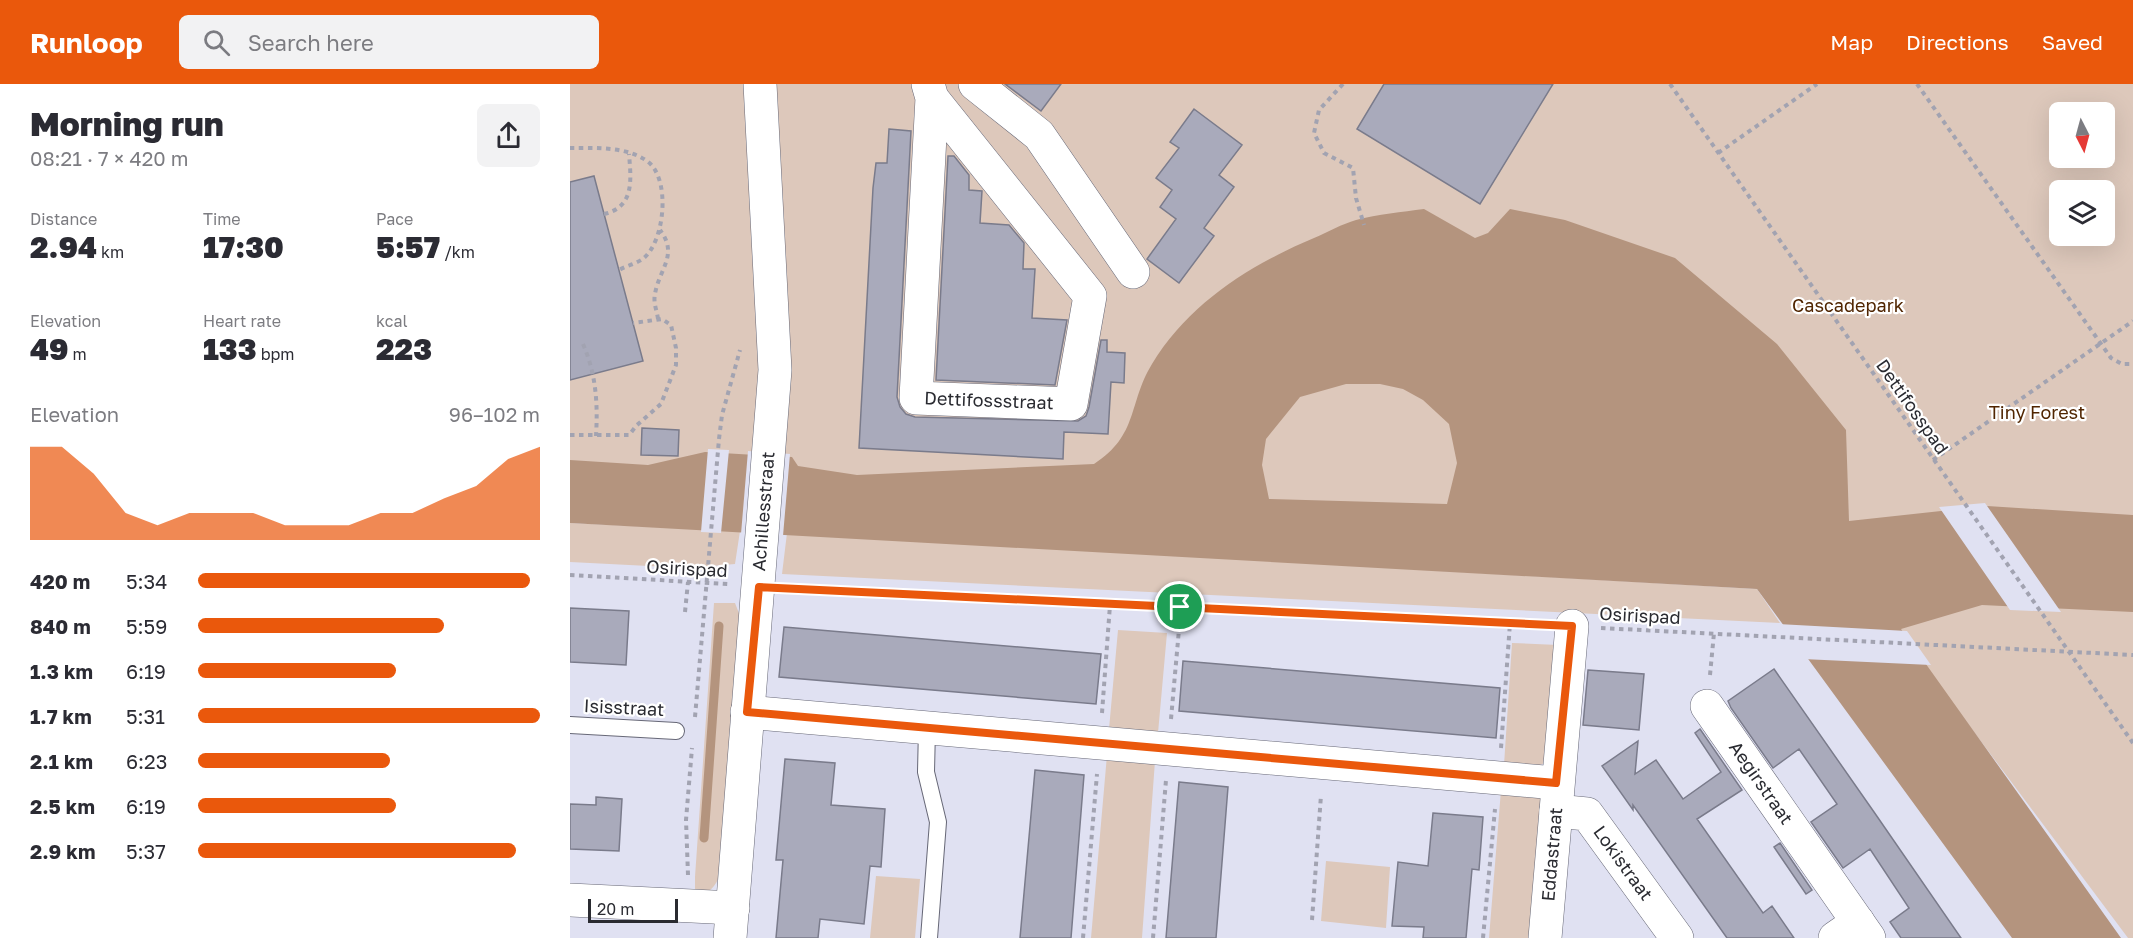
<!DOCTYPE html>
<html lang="en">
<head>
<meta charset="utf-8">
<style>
	:root { --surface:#fff; --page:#f2f2f3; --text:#2b2b33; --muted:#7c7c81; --accent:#ea580c }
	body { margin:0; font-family:"Golos Text",sans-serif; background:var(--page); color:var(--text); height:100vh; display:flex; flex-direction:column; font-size:22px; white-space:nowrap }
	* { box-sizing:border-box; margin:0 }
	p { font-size:20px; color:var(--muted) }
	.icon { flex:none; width:33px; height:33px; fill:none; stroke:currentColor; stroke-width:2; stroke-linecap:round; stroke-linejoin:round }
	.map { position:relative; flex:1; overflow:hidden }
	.side { display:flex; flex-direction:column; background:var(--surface); width:570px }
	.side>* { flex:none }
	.needle { width:39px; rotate:174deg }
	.buttons { position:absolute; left:1479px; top:18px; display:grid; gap:12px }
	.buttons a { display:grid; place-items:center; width:66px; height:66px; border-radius:9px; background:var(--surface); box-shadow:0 6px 24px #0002; font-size:30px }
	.scale { position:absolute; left:18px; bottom:15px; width:90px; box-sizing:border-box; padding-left:6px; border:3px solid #2a2b31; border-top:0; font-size:16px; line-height:21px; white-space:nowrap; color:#2a2b31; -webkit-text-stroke:4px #fff; paint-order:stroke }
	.pin { position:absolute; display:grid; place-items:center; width:51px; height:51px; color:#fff; margin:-26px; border:3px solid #fff; border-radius:50%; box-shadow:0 2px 6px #0007 }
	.round { display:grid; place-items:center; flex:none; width:63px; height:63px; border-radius:9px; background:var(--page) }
	.headline { display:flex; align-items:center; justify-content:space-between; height:102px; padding:0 30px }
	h1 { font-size:33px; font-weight:800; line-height:45px }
	.figures { display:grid; grid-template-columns:repeat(3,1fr); gap:9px; height:102px; padding:6px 30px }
	.figures div { display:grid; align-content:center }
	.figures b { font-size:30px; font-weight:800 }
	.figures small { font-size:16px; font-weight:400 }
	.figures p { font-size:16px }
	.chart { height:168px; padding:12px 30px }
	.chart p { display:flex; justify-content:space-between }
	.chart svg { width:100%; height:108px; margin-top:6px; fill:var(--accent); opacity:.7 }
	ul { padding:0 30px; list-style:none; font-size:20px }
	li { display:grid; grid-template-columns:96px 72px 1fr; align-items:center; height:45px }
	li i { height:15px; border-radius:8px; background:var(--accent) }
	header { display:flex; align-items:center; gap:36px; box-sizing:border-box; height:84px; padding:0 30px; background:var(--accent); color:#fff }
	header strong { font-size:28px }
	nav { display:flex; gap:33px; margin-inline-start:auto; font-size:21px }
	.search { width:420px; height:54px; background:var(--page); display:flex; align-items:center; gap:15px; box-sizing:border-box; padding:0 21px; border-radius:9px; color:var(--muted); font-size:22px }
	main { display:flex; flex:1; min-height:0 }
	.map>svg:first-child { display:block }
	.green { fill:#ddc8bb; fill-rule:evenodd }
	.water { fill:#b4947e; fill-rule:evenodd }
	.pier { fill:#e0e1f2 }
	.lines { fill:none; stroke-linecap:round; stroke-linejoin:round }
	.stream { stroke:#b4947e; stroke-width:9 }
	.building { fill:#a9aabb; stroke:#7a7b8b; stroke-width:1.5 }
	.service-casing { stroke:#676877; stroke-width:18 }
	.minor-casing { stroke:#676877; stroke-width:34 }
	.path { stroke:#a2a3b1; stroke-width:4; stroke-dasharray:4.5 4.5; stroke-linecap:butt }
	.service { stroke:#fff; stroke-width:16 }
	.minor { stroke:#fff; stroke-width:33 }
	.route-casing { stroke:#fff; stroke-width:12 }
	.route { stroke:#ea580c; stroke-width:8 }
	.labels { text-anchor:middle; stroke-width:4.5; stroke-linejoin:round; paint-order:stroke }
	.park-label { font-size:18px; fill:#502500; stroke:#fff }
	.street-label { font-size:18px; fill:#2a2b31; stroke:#fff }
</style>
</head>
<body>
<header>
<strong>Runloop</strong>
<div class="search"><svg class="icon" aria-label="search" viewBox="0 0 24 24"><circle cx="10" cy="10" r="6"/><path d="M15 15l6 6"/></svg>Search here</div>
<nav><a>Map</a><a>Directions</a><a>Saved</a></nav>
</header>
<main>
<section class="side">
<div class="headline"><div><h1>Morning run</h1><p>08:21 · 7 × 420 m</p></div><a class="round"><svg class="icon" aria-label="share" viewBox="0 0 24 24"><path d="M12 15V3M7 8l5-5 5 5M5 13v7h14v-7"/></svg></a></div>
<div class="figures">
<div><p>Distance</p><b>2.94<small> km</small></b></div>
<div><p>Time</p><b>17:30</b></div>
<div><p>Pace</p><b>5:57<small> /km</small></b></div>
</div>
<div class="figures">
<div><p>Elevation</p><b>49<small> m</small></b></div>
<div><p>Heart rate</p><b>133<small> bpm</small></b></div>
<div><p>kcal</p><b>223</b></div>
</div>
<div class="chart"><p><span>Elevation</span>96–102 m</p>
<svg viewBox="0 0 160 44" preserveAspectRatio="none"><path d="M0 44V6L10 6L20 17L30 33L40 38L50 33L60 33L70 33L80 38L90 38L100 38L110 33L120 33L130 27L140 22L150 11L160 6V44z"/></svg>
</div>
<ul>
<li><b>420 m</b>5:34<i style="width:97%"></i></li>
<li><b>840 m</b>5:59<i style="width:72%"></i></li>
<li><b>1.3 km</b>6:19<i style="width:58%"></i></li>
<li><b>1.7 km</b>5:31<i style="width:100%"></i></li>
<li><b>2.1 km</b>6:23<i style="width:56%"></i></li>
<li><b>2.5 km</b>6:19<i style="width:58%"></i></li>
<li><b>2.9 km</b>5:37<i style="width:93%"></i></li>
</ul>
</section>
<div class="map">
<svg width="1563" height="854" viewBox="0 0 1563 854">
	<rect width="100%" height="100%" fill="#e0e1f2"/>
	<!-- green -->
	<path class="green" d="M0,0H1563V854H1558L1250,442L0,391ZM1490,28H1534V74H1490ZM1490,106H1534V152H1490Z
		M0,439L170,447L165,480L118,484L0,478Z
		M217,449L1187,505L1210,539L212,490Z
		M144,519H165L172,537L150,791C145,803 139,811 125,810V793Z
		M548,546L597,549L588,649L539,645Z
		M942,559L988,561L975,679L964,683L934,681Z
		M537,671L585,677L572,854H521Z
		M931,706L971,714L964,854H919Z
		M756,777L820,783L816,844L751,837Z
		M306,792L350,795L345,854H300Z"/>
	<!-- water -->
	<path class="water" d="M854,125L905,154L918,149L940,125L995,136L1105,174L1207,260L1276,346L1279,437L1417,422L1563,431V528L1412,521L1331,545L1551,854H1442L1187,505L0,439V376L78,381L135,368L222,373L228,382L287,391L524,380C569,351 558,319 582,280C619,219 680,181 744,154C758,148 772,140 786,136C808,130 832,128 854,125ZM776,300H810L833,305L853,316L879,340L887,379L877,420L699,415L692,381L696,355L730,313Z"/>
	<!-- pier -->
	<path class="pier" d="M138,365L159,366L151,449L131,448Z
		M178,367L220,370L213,452L171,450Z
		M1415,419L1491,528L1440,526L1369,423Z
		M1208,540L1337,547L1361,581L1233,575Z"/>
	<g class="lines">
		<!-- stream -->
		<path class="stream" d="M134,754L149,542"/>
	</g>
	<!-- building -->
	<path class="building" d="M435,0H491L471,27Z
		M814,0H983L910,120L787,45Z
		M624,25L672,61L649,91L664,103L634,144L644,152L609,199L577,175L606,135L590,123L602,106L586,94L609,64L600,58Z
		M319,45L341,47L327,313L330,323L336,330L345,333L508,337L516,332L519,323L531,256H537V268L555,269L554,299L541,298L538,350L494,348L493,375L289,364L303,104L306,79H317Z
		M378,72H384L399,91V106L412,107L410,139L439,141L454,159L453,185H465L462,234L497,236L485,301L366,296Z
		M24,92L73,277L0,296V98Z
		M72,344L109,346L108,372L71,371Z
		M0,524L59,527L56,581L0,578Z
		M214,543L531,570L526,620L209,593Z
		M613,577L930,604L926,654L609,627Z
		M1204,585L1304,728L1391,854H1331L1320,838L1339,824L1300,765L1273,784L1241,738L1267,720L1229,665L1203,684L1161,624L1158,617Z
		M1018,586L1074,590L1069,646L1013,641Z
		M1130,645L1172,706L1127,735L1193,829L1202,822L1224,854H1157L1063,721V726L1032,682L1068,657L1065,690L1086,676L1113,715L1151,688L1125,649Z
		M215,675L265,679L261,721L315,725L311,783L300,782L294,840L250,835L248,854H206L213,776H206Z
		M465,686L514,691L501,854H450Z
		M609,698L658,703L646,854H596Z
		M26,713L52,715L49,767L0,765V720L26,721Z
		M863,729L913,733L909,786L902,785L896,854H853L854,843L822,842L828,778L858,782Z
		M1210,759L1242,806L1236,810L1204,763Z"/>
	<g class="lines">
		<defs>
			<path id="service" d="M0,641L106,647
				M357,644L356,688L368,738L359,854"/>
			<g id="minor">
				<path id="s1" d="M358,0L362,14L346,314L501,320L520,212L362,14"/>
				<path d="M405,0L469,51L563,188"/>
				<path id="s2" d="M1137,622L1299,854"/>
				<path d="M177,628C447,653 717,676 986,699"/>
				<path id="s3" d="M986,727L1017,730L1107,854"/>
				<path d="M0,816L163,824"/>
				<path id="s4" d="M160,854L205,286L190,0"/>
				<path id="s5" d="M975,854L1002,542"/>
				<path d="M1265,854L1288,838"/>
			</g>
		</defs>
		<!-- service casing -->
		<use href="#service" class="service-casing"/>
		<!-- minor casing -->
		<use href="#minor" class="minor-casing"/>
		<!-- path -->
		<path class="path" d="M773,0L749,26L744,49L754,69L783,84L786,114L794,141
			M1100,0L1563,659
			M1347,0L1541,274L1552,280H1563
			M0,64C24,64 56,62 77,77C101,94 95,156 74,174C68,179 56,182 49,186
			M1148,69L1247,0
			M34,130C65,123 61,95 59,70
			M88,235C87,227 83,218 85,210C89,185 109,171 90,146
			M13,260C26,290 28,319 26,352
			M0,351H59L67,341L91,320L106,281V264L101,241L92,235L63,239
			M1363,376L1563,237
			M0,491L158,500
			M219,504L970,540
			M115,528L118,498
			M1031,544L1563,571
			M1140,591L1144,549
			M532,629L540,521
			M125,633L149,355L152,331L170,266
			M601,635L611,523
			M931,664L940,539
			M118,791L116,736L122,664
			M742,836L751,711
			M513,854L527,690
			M583,854L596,696
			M913,854L925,725"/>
		<!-- service -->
		<use href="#service" class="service"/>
		<!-- minor -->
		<use href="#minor" class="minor"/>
	</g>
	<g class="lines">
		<defs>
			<path id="route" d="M189,503L1002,542L986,699C717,676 447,653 177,628Z"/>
		</defs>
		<!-- route casing -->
		<use href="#route" class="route-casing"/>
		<!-- route -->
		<use href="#route" class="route"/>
	</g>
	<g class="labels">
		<!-- park labels -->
		<g class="park-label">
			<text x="1278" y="228">Cascadepark</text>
			<text x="1467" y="335">Tiny Forest</text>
		</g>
		<!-- street labels -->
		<g class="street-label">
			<text dy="6" stroke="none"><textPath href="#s1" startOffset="388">Dettifossstraat</textPath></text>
			<text transform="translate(1342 323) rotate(55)" y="6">Dettifosspad</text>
			<text dy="6" stroke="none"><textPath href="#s4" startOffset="428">Achillesstraat</textPath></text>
			<text transform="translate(117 485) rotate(3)" y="6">Osirispad</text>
			<text transform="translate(1070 532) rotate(3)" y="6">Osirispad</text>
			<text transform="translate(54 624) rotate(3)" y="6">Isisstraat</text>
			<text dy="6" stroke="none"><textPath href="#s2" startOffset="94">Aegirstraat</textPath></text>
			<text dy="6" stroke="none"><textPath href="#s5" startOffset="84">Eddastraat</textPath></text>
			<text dy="6" stroke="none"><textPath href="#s3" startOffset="92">Lokistraat</textPath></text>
		</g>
	</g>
</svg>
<div class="buttons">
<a><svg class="needle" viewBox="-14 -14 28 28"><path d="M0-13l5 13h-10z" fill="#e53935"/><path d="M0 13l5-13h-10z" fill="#7c7c81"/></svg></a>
<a><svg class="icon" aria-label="layers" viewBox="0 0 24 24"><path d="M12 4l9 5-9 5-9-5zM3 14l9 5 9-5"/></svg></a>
</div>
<div class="scale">20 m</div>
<div class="pin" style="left:610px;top:523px;background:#1e9e55"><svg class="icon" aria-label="arrive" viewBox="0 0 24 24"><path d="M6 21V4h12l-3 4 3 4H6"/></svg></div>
</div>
</main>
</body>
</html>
